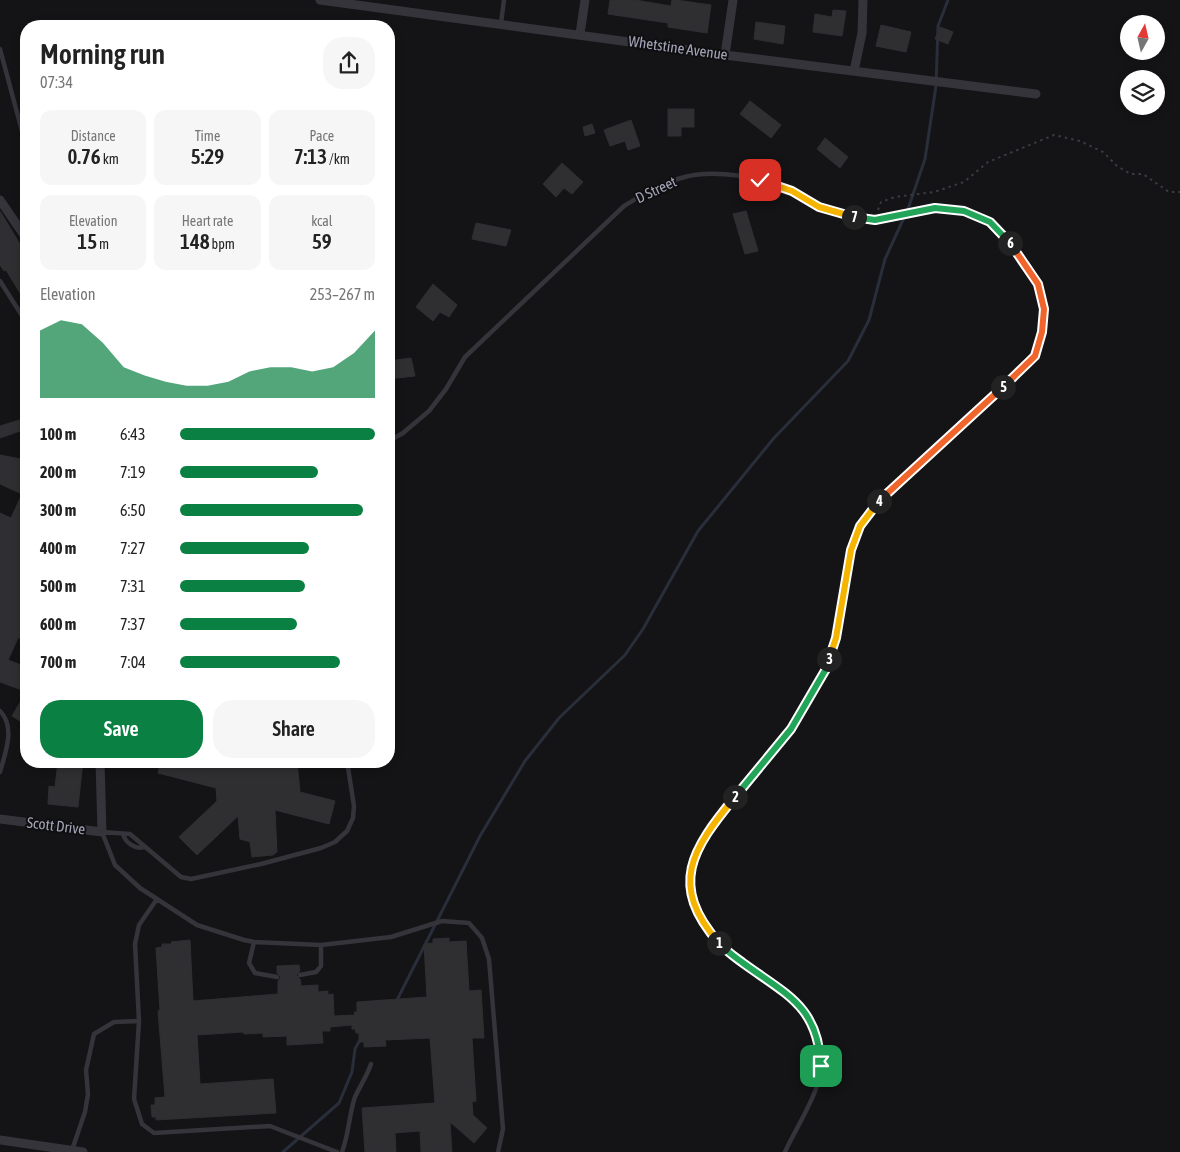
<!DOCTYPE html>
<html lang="en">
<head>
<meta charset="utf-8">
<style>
	:root { --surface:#fff; --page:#f6f6f6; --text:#222; --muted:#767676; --accent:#0b8043 }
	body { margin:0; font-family:"Asap Condensed",sans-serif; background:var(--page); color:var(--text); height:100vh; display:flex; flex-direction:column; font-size:19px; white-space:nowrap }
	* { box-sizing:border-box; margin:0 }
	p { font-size:16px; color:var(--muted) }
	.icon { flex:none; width:28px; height:28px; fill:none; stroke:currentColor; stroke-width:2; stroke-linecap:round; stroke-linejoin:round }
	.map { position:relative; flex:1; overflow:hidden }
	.drawer { position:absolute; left:20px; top:20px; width:375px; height:748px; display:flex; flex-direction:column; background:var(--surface); border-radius:20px; box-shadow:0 2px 8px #0003 }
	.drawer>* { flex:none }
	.needle { width:32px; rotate:8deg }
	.controls { position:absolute; left:1120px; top:15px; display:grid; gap:10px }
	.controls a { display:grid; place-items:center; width:45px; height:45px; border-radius:50%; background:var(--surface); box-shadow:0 2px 8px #0003; font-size:25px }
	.pin { position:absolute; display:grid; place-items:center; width:42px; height:42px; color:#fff; margin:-21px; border-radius:10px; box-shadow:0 2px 8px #0006 }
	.km { position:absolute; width:25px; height:25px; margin:-12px; border-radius:50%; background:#222; color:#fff; font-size:14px; line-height:25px; text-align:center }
	.round { display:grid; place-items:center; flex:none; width:52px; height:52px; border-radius:20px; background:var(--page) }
	.head { display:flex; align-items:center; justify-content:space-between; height:85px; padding:0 20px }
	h1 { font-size:28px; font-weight:600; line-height:38px }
	.metrics { display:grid; grid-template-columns:repeat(3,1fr); gap:8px; height:85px; padding:5px 20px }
	.metrics div { display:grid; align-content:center; border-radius:12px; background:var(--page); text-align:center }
	.metrics b { font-size:21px; font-weight:600 }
	.metrics small { font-size:14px; font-weight:400 }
	.metrics p { font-size:14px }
	.chart { height:140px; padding:10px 20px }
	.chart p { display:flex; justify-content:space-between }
	.chart svg { width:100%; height:90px; margin-top:5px; fill:var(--accent); opacity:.7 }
	.button { display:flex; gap:10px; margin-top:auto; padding:10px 20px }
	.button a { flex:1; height:58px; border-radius:20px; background:var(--accent); color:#fff; font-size:20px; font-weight:600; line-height:58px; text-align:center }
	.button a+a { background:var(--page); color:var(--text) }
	ul { padding:0 20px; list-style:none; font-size:16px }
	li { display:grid; grid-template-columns:80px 60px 1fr; align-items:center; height:38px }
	li i { height:12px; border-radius:6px; background:var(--accent) }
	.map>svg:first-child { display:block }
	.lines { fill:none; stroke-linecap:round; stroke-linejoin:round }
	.stream { stroke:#292e3b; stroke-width:3 }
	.building { fill:#2f2f32; stroke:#2f2e32 }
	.path { stroke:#3b3a42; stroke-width:2; stroke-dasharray:2.5 4; stroke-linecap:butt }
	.service { stroke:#35343b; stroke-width:4.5 }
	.minor { stroke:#35343b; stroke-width:9 }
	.split-1-casing { stroke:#fff; stroke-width:10 }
	.split-2-casing { stroke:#fff; stroke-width:10 }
	.split-3-casing { stroke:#fff; stroke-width:10 }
	.split-4-casing { stroke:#fff; stroke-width:10 }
	.split-5-casing { stroke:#fff; stroke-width:10 }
	.split-6-casing { stroke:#fff; stroke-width:10 }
	.split-7-casing { stroke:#fff; stroke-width:10 }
	.split-8-casing { stroke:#fff; stroke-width:10 }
	.split-1 { stroke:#22a559; stroke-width:6 }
	.split-2 { stroke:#f5b400; stroke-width:6 }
	.split-3 { stroke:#22a559; stroke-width:6 }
	.split-4 { stroke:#f5b400; stroke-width:6 }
	.split-5 { stroke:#f0652b; stroke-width:6 }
	.split-6 { stroke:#f0652b; stroke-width:6 }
	.split-7 { stroke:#22a559; stroke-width:6 }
	.split-8 { stroke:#f5b400; stroke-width:6 }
	.labels { text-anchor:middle; stroke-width:4; stroke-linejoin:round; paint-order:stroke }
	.street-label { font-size:15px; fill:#a4a5b7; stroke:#0f0f11 }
</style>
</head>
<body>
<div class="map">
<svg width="1180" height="1152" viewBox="0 0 1180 1152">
	<rect width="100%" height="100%" fill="#141416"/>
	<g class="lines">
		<!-- stream -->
		<path class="stream" d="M396,1002L480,836L525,761L559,718L625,655L643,629L698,531L774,438L848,361L869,320L885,259L908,209L925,159L936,86L938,26L948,0
			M283,1152L339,1103L352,1072L355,1049L361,1038"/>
	</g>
	<!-- building -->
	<path class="building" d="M610,0H635L671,6L672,0H676L711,5L707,33L668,27V23L608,14Z
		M833,10L846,11L842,36L813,32L815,14L832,17Z
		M756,22L785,26L783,44L754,39Z
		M881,25L911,32L906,52L876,46Z
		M940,27L953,32L948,44L935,39Z
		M750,101L781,125L771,138L740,114Z
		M668,109H694V127H681V136H668Z
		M631,120L640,146L628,150L625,141L610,146L604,130Z
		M592,124L595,133L585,136L583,127Z
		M825,138L848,157L840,168L817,149Z
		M562,163L583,182L572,194L564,188L556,197L543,184Z
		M0,211L26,254V303L6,270L4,271L0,265Z
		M746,211L758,251L745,254L733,214Z
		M476,223L511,230L506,246L472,239Z
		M433,284L457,305L449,317L440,312L433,321L416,307Z
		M411,358L415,376L389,379V361Z
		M26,418V429L0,438V426Z
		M0,455L26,460V638H18L8,660L26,667V679L22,690L0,682V513L11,518L22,494L0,484Z
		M26,692V725L12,716Z
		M58,761H83L78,807L48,804L49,786L55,787Z
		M161,761H208L227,766L226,761H297L300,792L335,801L329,824L275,810L277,852L273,855L252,857L250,842L240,839L238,816L197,855L179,837L217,801L216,788L158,773Z
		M449,938V942L466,941L469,991L481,990L484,1038H472L476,1101L472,1102L473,1115L487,1128L474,1143L450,1122L452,1152H421L420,1131L395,1133L396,1152H365L362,1108L435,1103L430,1038L385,1040L386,1046L364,1047V1042H359V1033H356L355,1029H352V1025L330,1027V1031H322L323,1043L287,1045V1036L263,1037V1033L244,1034L243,1032L197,1035L200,1084L273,1079L276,1113L156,1120V1117H152L151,1105H155V1098L165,1097L158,1011L160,1010L156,948L162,947V944H172L171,942L190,940L193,1001L278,994V981L281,977L277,973V966L299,965L300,971L296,975L300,979L301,986L318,985V992L328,991V995L333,994L334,1016L355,1015L354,1012H357V1002L427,997L424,944L433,943V939Z"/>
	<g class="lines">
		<!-- path -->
		<path class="path" d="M878,210L881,202L895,197L934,192L964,182L988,162L1054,135L1080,141L1103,152L1117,166L1131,174H1143L1169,192H1180"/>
		<!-- service -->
		<path class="service" d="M501,23L504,0
			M0,49L26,146
			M0,281L26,322
			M389,441L403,433L429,411L446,389L465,357L624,206C642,195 660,184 681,178C713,168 763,177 792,191C810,200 826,212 847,216C887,224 923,204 963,211C988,215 1004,234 1017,254C1024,263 1035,274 1039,285C1046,305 1045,336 1035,355C1031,362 1023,369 1017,375C987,403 956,431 925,459C903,479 879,498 862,524C845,549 843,604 836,635C829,668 811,697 793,726C762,776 682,827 691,892C703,977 846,984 818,1083C811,1106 795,1130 785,1152
			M0,711C16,727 5,754 0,772
			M347,761L354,806L353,818L347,831L335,842L321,848L261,864L191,879L181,877L130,834L102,832L115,865L140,888L197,925L244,940L254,942L321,945L391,937L442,921L469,923L482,938L489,959L503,1129L498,1152
			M123,834C125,842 135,850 144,847
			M157,899L139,925L135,944L139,1021L134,1099L142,1124L154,1133L270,1126L337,1152
			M254,942L249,963L255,973L277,977
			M300,975L316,972L321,966V945
			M72,1150L85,1112L88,1094L86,1070L94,1034L114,1022L139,1021
			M342,1152C349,1134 349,1114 355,1097C360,1086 367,1076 371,1064"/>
		<!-- minor -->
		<path class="minor" d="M320,0L725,55L1036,94
			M580,34L585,0
			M725,55L733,0
			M854,71L862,33L863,0
			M0,200L26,238
			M0,819L102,832L100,761
			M0,1140L83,1152"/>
	</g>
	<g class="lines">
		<defs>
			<path id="split-1" d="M719,943C726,951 735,957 743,963C787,995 818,1006 821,1066"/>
			<path id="split-2" d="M719,943C668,885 692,849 735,797"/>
			<path id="split-3" d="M735,797L791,729L826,669L829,659"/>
			<path id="split-4" d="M829,659L836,638L851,550L860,526L879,501"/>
			<path id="split-5" d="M879,501L1003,387"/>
			<path id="split-6" d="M1003,387L1035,356L1042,332L1044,309L1038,284L1010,243"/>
			<path id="split-7" d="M854,217L875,220L935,208L964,211L990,222L1010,243"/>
			<path id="split-8" d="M760,180L792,191L819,207L854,217"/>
		</defs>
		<!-- split-1 casing -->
		<use href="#split-1" class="split-1-casing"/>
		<!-- split-2 casing -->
		<use href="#split-2" class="split-2-casing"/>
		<!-- split-3 casing -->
		<use href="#split-3" class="split-3-casing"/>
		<!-- split-4 casing -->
		<use href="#split-4" class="split-4-casing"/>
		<!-- split-5 casing -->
		<use href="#split-5" class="split-5-casing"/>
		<!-- split-6 casing -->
		<use href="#split-6" class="split-6-casing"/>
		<!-- split-7 casing -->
		<use href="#split-7" class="split-7-casing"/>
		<!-- split-8 casing -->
		<use href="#split-8" class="split-8-casing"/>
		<!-- split-1 -->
		<use href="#split-1" class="split-1"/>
		<!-- split-2 -->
		<use href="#split-2" class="split-2"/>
		<!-- split-3 -->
		<use href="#split-3" class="split-3"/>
		<!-- split-4 -->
		<use href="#split-4" class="split-4"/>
		<!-- split-5 -->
		<use href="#split-5" class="split-5"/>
		<!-- split-6 -->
		<use href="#split-6" class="split-6"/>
		<!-- split-7 -->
		<use href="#split-7" class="split-7"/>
		<!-- split-8 -->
		<use href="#split-8" class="split-8"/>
	</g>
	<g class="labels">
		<!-- street labels -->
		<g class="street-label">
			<text transform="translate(678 48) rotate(8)" y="5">Whetstine Avenue</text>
			<text transform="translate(656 190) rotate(-25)" y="5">D Street</text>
			<text transform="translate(56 826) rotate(7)" y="5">Scott Drive</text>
		</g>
	</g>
</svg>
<div class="controls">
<a><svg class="needle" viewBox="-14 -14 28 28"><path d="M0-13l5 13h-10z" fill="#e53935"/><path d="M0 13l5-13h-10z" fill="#767676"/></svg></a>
<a><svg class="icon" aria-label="layers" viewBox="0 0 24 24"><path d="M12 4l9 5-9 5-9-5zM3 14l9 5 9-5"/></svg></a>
</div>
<div class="pin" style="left:821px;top:1066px;background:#1e9e55"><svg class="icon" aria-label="arrive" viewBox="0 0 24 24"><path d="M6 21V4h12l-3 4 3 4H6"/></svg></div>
<div class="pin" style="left:760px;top:180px;background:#d93025"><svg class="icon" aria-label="check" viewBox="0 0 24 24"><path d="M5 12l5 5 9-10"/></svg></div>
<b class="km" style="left:719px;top:943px">1</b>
<b class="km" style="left:735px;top:797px">2</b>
<b class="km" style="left:829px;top:659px">3</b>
<b class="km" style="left:879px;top:501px">4</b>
<b class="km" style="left:1003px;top:387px">5</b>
<b class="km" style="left:1010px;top:243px">6</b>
<b class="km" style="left:854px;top:217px">7</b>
<section class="drawer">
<div class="head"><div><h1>Morning run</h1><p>07:34</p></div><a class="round"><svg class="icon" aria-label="share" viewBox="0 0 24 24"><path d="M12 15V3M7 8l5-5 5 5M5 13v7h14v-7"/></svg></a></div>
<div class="metrics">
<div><p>Distance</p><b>0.76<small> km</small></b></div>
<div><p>Time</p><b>5:29</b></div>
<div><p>Pace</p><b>7:13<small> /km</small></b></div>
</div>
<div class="metrics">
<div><p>Elevation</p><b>15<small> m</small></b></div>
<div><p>Heart rate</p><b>148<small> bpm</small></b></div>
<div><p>kcal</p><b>59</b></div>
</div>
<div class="chart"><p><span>Elevation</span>253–267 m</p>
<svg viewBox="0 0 160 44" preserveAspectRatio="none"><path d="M0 44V11L10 6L20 8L30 17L40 29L50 33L60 36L70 38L80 38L90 36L100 31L110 29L120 29L130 31L140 29L150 22L160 11V44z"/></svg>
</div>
<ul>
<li><b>100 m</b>6:43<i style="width:100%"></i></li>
<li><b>200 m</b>7:19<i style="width:71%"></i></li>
<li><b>300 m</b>6:50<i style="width:94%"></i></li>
<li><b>400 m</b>7:27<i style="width:66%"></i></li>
<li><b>500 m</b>7:31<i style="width:64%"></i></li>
<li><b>600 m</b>7:37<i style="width:60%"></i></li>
<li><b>700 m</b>7:04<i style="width:82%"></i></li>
</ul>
<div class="button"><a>Save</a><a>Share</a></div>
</section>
</div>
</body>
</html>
